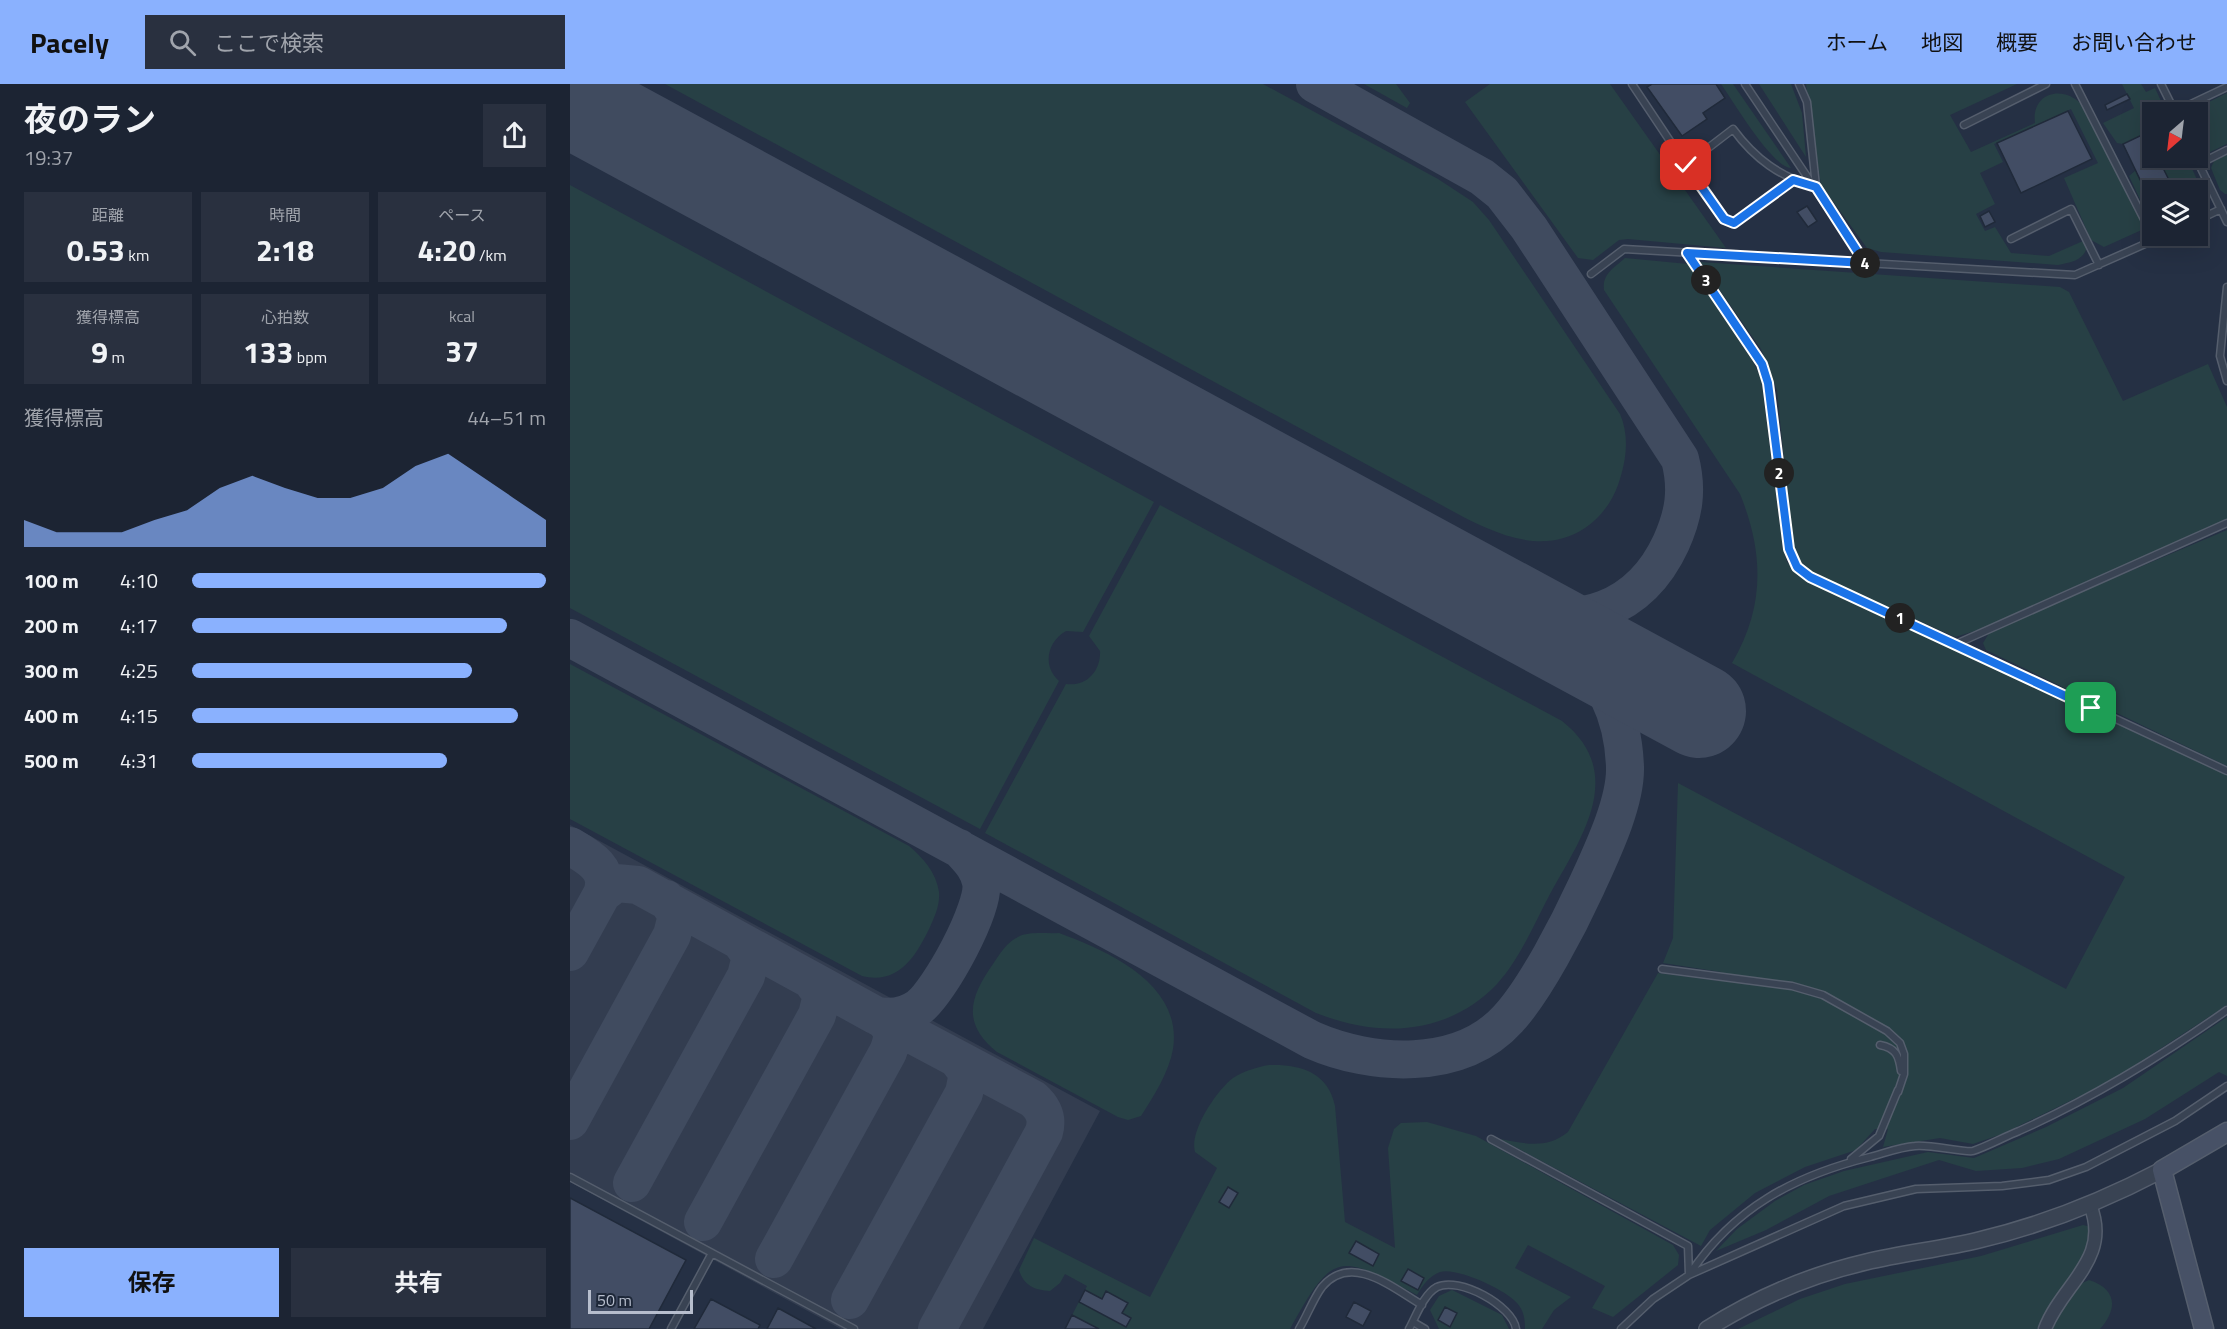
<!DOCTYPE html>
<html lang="ja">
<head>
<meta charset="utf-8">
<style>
	:root { --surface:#1c2433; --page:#29303f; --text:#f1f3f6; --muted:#a0a4ac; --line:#3a414e; --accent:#8ab1fe }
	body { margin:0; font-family:"Titillium Web","Noto Sans JP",sans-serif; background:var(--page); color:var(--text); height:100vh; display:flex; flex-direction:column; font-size:22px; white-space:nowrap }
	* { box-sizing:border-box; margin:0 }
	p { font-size:20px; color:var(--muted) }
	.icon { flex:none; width:33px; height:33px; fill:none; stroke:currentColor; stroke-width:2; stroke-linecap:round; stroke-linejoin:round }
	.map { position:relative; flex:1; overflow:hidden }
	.sheet { display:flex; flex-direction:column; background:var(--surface); width:570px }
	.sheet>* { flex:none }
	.needle { width:39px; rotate:208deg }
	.fabs { position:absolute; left:1572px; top:18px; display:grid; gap:12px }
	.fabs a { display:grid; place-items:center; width:66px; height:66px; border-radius:0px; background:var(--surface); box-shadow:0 6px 24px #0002,0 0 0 2px var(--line); font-size:30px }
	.scale { position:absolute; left:18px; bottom:15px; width:105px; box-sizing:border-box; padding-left:6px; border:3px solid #b7becd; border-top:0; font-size:16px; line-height:21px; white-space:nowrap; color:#b7becd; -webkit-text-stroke:4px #1e2839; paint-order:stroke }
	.pin { position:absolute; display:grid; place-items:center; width:51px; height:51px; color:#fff; margin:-26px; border-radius:12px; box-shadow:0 3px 9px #0006 }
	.km { position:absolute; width:30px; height:30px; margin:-15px; border-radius:50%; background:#222; color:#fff; font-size:16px; line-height:30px; text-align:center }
	.round { display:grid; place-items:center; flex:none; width:63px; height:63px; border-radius:0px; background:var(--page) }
	.summary { display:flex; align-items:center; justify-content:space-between; height:102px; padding:0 24px }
	h1 { font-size:33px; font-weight:700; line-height:45px }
	.figures { display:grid; grid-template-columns:repeat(3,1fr); gap:9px; height:102px; padding:6px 24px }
	.figures div { display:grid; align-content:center; border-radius:0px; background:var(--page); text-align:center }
	.figures b { font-size:30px; font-weight:700 }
	.figures small { font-size:16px; font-weight:400 }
	.figures p { font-size:16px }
	.chart { height:168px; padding:12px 24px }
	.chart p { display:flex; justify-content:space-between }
	.chart svg { width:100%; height:108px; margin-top:6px; fill:var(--accent); opacity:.7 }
	.action { display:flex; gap:12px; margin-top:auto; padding:12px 24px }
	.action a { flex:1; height:69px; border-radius:0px; background:var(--accent); color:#111; font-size:24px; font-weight:700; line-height:69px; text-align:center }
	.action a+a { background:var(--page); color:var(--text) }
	ul { padding:0 24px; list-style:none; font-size:20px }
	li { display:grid; grid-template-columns:96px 72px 1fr; align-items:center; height:45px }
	li i { height:15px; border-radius:8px; background:var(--accent) }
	header { display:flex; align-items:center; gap:36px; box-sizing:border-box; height:84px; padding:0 30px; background:var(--accent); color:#111 }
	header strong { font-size:28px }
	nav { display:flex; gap:33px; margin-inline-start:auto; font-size:21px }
	.search { width:420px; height:54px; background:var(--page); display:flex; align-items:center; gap:15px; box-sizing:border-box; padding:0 21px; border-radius:0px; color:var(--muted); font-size:22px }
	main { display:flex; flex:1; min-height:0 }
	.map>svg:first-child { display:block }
	.airport { fill:#333d50 }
	.green { fill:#274045 }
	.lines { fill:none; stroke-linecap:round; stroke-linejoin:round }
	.taxiway { stroke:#404b5f; stroke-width:38 }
	.runway { stroke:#404b5f; stroke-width:94 }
	.building { fill:#424d64; stroke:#202a3a; stroke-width:1.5 }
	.service-casing { stroke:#555e6d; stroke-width:9 }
	.minor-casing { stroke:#555e6d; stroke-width:15 }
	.tertiary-casing { stroke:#555e6d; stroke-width:18 }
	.secondary-casing { stroke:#555e6d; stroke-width:21 }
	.service { stroke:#394353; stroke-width:6 }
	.minor { stroke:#394353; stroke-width:12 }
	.tertiary { stroke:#394353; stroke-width:15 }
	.secondary { stroke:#475166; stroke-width:18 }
	.route-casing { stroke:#fff; stroke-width:12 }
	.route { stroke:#1a73e8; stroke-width:8 }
</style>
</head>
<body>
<header>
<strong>Pacely</strong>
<div class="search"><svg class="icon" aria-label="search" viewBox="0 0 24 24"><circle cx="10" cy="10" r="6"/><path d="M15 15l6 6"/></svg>ここで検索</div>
<nav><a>ホーム</a><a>地図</a><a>概要</a><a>お問い合わせ</a></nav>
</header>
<main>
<section class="sheet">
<div class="summary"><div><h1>夜のラン</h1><p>19:37</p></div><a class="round"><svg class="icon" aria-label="share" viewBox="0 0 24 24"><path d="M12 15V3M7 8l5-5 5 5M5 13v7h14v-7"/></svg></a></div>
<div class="figures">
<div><p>距離</p><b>0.53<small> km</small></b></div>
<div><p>時間</p><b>2:18</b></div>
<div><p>ペース</p><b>4:20<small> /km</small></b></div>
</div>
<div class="figures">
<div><p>獲得標高</p><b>9<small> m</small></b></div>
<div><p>心拍数</p><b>133<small> bpm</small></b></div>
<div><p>kcal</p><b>37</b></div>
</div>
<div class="chart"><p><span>獲得標高</span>44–51 m</p>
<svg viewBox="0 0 160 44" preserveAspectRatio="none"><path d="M0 44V33L10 38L20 38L30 38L40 33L50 29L60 20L70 15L80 20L90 24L100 24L110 20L120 11L130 6L140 15L150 24L160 33V44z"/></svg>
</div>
<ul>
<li><b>100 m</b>4:10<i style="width:100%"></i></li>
<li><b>200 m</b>4:17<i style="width:89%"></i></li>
<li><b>300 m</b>4:25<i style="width:79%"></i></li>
<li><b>400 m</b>4:15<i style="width:92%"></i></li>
<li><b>500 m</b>4:31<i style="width:72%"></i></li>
</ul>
<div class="action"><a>保存</a><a>共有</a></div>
</section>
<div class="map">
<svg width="1657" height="1245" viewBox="0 0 1657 1245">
	<rect width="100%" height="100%" fill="#253044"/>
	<!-- airport -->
	<path class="airport" d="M0,741L530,1027L413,1245H271L0,1098Z"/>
	<!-- green -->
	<path class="green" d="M95,0H693L868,95L903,118L919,136L1050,330C1060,353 1056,378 1048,401C1042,418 1030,434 1015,444C963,479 900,436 853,411Z
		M794,0H826L840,19L837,24Z
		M920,0H1040L1156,164L1058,155L1049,156L1023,176L1008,174L895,18Z
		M1151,0H1163L1221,84C1202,83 1163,17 1151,0Z
		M1189,0H1221L1232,29L1236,73Z
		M1236,0H1447L1380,31L1401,68L1465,39C1461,9 1493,0 1512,21L1576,144L1534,163L1521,156L1494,94L1528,79L1501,25L1424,60L1433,78L1410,89L1425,120L1406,130L1415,147L1425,143L1441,169L1479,172L1513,157L1517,163C1513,177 1501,178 1488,181L1311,168L1297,164L1251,101Z
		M1552,0H1571L1576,8L1585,4L1596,28H1582V62L1576,49L1553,60L1547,59L1533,39L1564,24Z
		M1657,9V60L1638,69C1622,63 1628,42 1628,28H1619Z
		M1657,71V110H1655L1650,106L1641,84L1644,77Z
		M1588,74H1617L1637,117L1628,121V106H1582V141L1559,92L1566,86L1577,108L1599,98Z
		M0,101L584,418L513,548L496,547C477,558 472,582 489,597L410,745L0,524Z
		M1055,174L1118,180L1182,276L1191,294L1213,465L1217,478L1225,487L1657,691V921L1541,997L1432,1050L1403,1060L1370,1054L1313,1063L1318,1045H1305L1286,1066L1235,1083L1185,1109L1140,1146L1131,1162L930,1055C956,1060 977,1065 998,1048L1088,889L1150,897L1151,888L1093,879L1103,854L1108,699L1496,905L1555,793L1162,579C1195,523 1194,469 1170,410L1034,206C1032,190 1044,184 1055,174Z
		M1130,178L1490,203L1499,208L1553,317L1638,280L1657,323V435L1421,542L1385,553L1235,486L1223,465L1207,306L1191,265Z
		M590,421L992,637C1058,689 1011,754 980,810C964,840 950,875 927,900C877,952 809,954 746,929L415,749L496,600C516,603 531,587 530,567L519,552Z
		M1657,446V682L1416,566L1413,559L1421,546Z
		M0,580L339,762C353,774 366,788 369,808C370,821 365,832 360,843C346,872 329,901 292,892L0,735Z
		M489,849C538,867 613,900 603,965C599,988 584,1012 571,1032L558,1036L548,1033L427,968C392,940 399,914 423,880C429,871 437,858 448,853C459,847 477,850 489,849Z
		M1657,933V992L1649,988L1575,1035L1489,1075L1452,1084L1406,1087L1369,1076L1259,1112L1196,1146L1146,1167L1167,1145L1205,1117L1234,1101L1274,1087L1358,1068L1404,1074L1476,1043L1553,1004Z
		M699,981C730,980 758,988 765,1022L775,1138L825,1164L818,1064L824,1045L831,1039L857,1038L906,1052L1103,1161L1109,1171L1108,1181L1043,1233L1022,1224L1035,1202L958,1161L945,1184L1001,1213L984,1226L972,1245H955C955,1235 954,1227 947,1219C936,1206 887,1183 870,1188C859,1192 853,1201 847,1211C769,1170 764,1165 720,1245H495L517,1202L495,1190L490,1199L480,1207C465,1206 454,1202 449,1186L464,1154L580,1213L647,1084L625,1068C619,1047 647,1006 663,994C674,987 687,983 699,981Z
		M1513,1141L1521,1143L1520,1163L1471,1245H1168L1230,1215L1275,1200L1411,1172Z
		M1519,1196C1547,1205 1548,1225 1530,1245H1480L1508,1201Z
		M882,1206L932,1231L939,1245H869L860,1226L869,1212Z"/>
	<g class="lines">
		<!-- taxiway -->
		<path class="taxiway" d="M745,0L912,93L932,109L959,144L1110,375C1118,406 1114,430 1101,459C1070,526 1008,547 940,524
			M0,554L742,956C801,982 890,988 938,935C965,906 999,840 1016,803C1031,770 1056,719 1055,683C1053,627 1033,594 996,555
			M0,762C19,773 41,785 32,810L46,799L68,801L305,931C320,935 336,932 349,923C369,908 416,823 411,798C408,783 399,775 389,764
			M0,868L32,810
			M305,931L463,1015C474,1025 478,1034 474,1048L367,1245
			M0,1037L102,851L107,831L96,815
			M62,1099L176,892L181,872L170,857
			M133,1138L247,931L252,911L241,896
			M204,1175L318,968C324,953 324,944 311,934
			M280,1216L394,1009L398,989L387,975"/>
		<!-- runway -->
		<path class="runway" d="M0,16L1129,627"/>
	</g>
	<!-- building -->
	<path class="building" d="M1082,0H1146L1155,14L1133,29L1137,35L1112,52L1077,3Z
		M1557,10L1560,15L1537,26L1535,21Z
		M1498,27L1522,75L1451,109L1427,59Z
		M1576,49L1582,62V74H1588L1600,98L1576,108L1553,60Z
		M1237,122L1247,137L1238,143L1227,128Z
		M1419,127L1425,138L1415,143L1410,132Z
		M658,1103L668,1109L659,1124L649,1118Z
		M0,1114L116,1176L79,1245H0Z
		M786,1157L809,1170L803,1182L779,1169Z
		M838,1185L854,1194L848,1206L831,1197Z
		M515,1206L532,1215L536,1207L558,1219L552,1229L561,1234L556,1243L509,1218Z
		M141,1215L190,1241L188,1245H124Z
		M784,1218L801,1227L793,1242L776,1233Z
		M875,1223L887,1229L880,1243L868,1236Z
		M208,1224L246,1245H197Z
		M502,1231L529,1245H495Z"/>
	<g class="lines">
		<defs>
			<path id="service" d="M1062,0L1116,81L1163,45C1185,75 1210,93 1246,103
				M1175,0L1295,179
				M1229,0L1237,18L1246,102
				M1505,0L1582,151
				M1591,0L1605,28
				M1604,28L1657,3
				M1394,41L1476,0
				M1626,74L1657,138
				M1629,80L1657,66
				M1116,81L1154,135L1164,139L1223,96
				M1628,136L1651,125
				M1441,155L1501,125L1529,181
				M1117,169L1192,280L1198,299L1219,465L1222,475L1234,489L1657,687
				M1021,190L1054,165L1505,191L1593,152
				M1657,203L1650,272L1657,297
				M1386,560L1657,439
				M1092,885L1222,902L1253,911L1317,947L1330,959L1334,970V990L1328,1008
				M1310,961C1326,964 1329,972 1331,987
				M921,1055L1118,1162L1119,1191C1163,1124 1224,1092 1300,1073C1315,1069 1330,1063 1345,1062C1358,1060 1397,1069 1403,1067C1418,1062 1434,1053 1449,1047C1523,1014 1590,973 1657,926
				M1281,1075L1309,1052L1328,1006
				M0,1093L284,1245
				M843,1238L855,1245
				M101,1245L142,1169
				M729,1245C737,1232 743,1215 752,1203C781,1168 823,1204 852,1221
				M839,1245C846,1232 854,1210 867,1203C889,1192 943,1222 946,1245
				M1051,1245L1083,1215L1119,1191L1274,1122L1346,1105L1432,1102L1479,1096L1516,1083L1605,1037L1657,1002"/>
			<path id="minor" d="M1475,1245C1492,1200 1542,1175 1520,1121"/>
			<path id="tertiary" d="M1137,1245C1186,1214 1240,1191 1296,1178C1334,1169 1372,1165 1409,1156C1473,1141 1533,1117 1592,1086"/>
			<path id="secondary" d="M1634,1245L1592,1086L1657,1048"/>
		</defs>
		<!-- service casing -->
		<use href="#service" class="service-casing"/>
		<!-- minor casing -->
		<use href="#minor" class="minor-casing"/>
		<!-- tertiary casing -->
		<use href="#tertiary" class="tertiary-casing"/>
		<!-- secondary casing -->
		<use href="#secondary" class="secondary-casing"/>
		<!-- service -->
		<use href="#service" class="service"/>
		<!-- minor -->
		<use href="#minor" class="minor"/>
		<!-- tertiary -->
		<use href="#tertiary" class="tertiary"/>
		<!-- secondary -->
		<use href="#secondary" class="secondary"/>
	</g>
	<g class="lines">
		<defs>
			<path id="route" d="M1116,81L1154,135L1164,139L1223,96L1246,103L1295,179L1117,169L1192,280L1198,299L1219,465L1227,483L1240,493L1521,624"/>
		</defs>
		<!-- route casing -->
		<use href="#route" class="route-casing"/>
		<!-- route -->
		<use href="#route" class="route"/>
	</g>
</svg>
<div class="fabs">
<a><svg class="needle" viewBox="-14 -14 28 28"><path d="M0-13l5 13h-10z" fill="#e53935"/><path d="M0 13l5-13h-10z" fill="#a0a4ac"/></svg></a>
<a><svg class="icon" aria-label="layers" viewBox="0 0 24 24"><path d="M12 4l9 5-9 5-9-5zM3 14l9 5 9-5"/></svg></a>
</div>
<div class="scale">50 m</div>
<div class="pin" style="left:1521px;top:624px;background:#1e9e55"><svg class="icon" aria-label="arrive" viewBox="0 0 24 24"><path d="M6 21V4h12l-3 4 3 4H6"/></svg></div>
<div class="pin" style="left:1116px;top:81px;background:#d93025"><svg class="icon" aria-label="check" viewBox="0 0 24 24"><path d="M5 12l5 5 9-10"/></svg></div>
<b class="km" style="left:1330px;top:534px">1</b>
<b class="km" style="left:1209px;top:389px">2</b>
<b class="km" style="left:1136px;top:196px">3</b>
<b class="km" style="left:1295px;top:179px">4</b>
</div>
</main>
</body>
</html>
